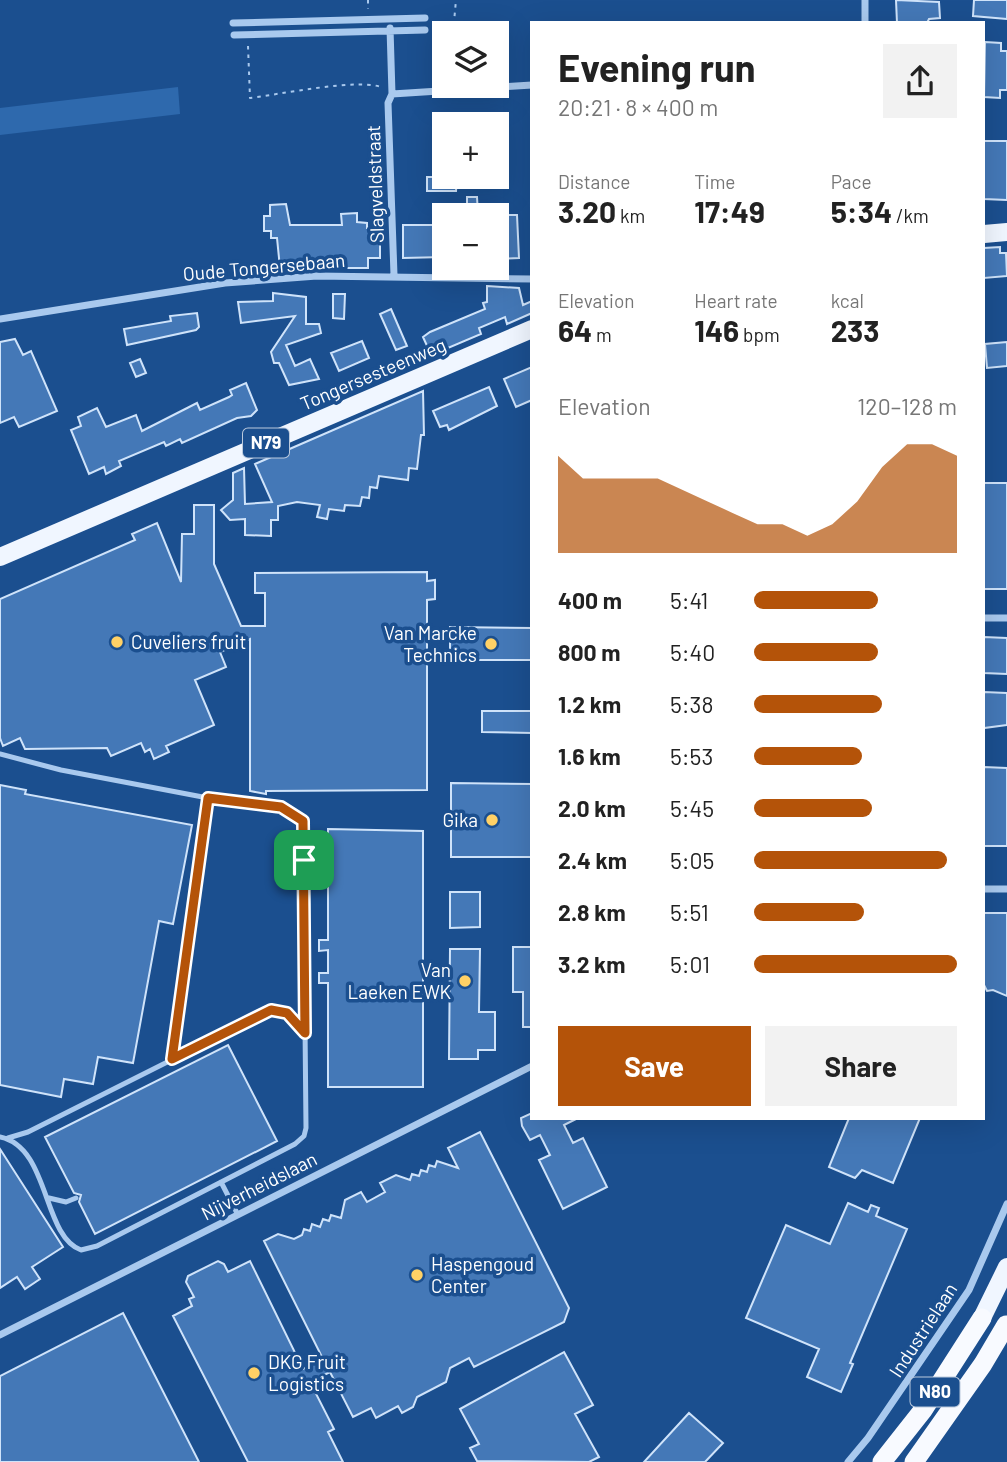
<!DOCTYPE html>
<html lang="en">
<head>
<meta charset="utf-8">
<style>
	:root { --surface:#fff; --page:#f2f2f2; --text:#222; --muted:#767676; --accent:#b45309 }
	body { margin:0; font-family:Barlow,sans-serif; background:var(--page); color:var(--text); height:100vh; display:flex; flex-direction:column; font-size:26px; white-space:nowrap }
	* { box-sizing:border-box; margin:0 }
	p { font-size:23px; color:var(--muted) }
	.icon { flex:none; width:38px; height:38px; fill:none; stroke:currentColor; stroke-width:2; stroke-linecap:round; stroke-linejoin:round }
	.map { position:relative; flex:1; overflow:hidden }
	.details { position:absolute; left:530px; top:21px; width:455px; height:1099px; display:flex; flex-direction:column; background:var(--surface); border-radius:0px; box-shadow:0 7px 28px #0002 }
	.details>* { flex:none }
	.controls { position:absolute; left:432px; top:21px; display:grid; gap:14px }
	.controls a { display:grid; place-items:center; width:77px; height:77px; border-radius:0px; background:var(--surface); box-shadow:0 7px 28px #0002; font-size:35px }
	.pin { position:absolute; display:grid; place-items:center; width:60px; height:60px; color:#fff; margin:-30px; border-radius:14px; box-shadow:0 4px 10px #0006 }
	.round { display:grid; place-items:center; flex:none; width:74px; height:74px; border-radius:0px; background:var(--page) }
	.head { display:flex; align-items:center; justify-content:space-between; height:119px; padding:0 28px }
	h1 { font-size:38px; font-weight:700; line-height:52px }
	.figures { display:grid; grid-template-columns:repeat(3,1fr); gap:10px; height:119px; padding:7px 28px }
	.figures div { display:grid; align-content:center }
	.figures b { font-size:30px; font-weight:700 }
	.figures small { font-size:19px; font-weight:400 }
	.figures p { font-size:19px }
	.chart { height:196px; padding:14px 28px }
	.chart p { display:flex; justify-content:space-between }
	.chart svg { width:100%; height:126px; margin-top:7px; fill:var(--accent); opacity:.7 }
	.action { display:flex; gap:14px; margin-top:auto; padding:14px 28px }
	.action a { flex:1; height:80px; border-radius:0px; background:var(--accent); color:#fff; font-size:28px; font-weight:700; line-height:80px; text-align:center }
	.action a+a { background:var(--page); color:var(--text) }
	ul { padding:0 28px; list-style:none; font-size:23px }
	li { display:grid; grid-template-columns:112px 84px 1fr; align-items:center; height:52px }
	li i { height:18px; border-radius:9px; background:var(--accent) }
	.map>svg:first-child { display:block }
	.green { fill:#2e69ad }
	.building { fill:#4478b7; stroke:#cfe3fa; stroke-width:2 }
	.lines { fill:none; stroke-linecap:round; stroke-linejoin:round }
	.path { stroke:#a9c9ee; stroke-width:2; stroke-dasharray:3.5 5; stroke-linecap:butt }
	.service { stroke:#a9c9ee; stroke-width:5 }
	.minor { stroke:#a9c9ee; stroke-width:7 }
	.primary { stroke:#f0f6ff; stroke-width:18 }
	.trunk { stroke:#f8faff; stroke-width:19 }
	.route-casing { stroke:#fff; stroke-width:14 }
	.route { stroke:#b45309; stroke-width:9 }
	.poi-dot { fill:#ffd166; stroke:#1b4f8f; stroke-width:2.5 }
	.labels { text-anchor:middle; stroke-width:7; stroke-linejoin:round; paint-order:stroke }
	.shield { fill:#1b4f8f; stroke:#bbcadd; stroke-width:2 }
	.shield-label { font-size:18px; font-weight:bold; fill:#fff }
	.street-label { font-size:19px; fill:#fff; stroke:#1b4f8f }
	.poi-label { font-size:19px; fill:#fff; stroke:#1b4f8f; text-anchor:end }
</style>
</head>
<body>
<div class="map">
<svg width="1007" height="1462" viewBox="0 0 1007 1462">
	<rect width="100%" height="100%" fill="#1b4f8f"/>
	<!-- green -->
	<path class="green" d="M178,87L180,114L0,135V108Z"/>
	<!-- building -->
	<path class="building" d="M896,0L939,2L940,18L929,19L927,23H897Z
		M974,0H1007V19L973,16Z
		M985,42L1001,43V51H1007V90H1000V98L984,97Z
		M984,141H1007V200L984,199Z
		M427,177H457L456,191H427Z
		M467,197H477L478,215H467Z
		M286,204L290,225H342L341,214L357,213V222L367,223V228L380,227V258H368V268H280L277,238H271V231H264V216H270V205Z
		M498,215H517L519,258L500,259Z
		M403,225H444V257L403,258Z
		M1000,247V253H1006L1007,276L984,278V248Z
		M487,286L519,288L523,305L532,301V313L507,324L505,317L479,328L481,334L448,348L445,343L428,348L423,337L430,332L485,309L483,303L487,302Z
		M273,293L306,297V324H319L321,333L286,345L295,366L310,359L319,379L289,385L279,363H274L271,352L295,316L241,323L238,302L273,301Z
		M333,294H345L344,319L333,318Z
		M391,309L407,346L396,350L380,314Z
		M197,313L199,327L196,330L127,345L124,329L171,321L170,316Z
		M15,339L23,355L31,351L57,411L19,427L14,417L0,423V342Z
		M362,341L369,358L339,371L331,353Z
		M1007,342V366L987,368L985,344Z
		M140,359L146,373L136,377L130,363Z
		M532,367V400L516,407L504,379Z
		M246,383L257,410L251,416L237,418L182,443L180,439L166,446L164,442L119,461L121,466L106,474L104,467L89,474L71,430L81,426L78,417L97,408L106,427L136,415L142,431L197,403L200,410L229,397L232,395L230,390Z
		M489,387L497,406L449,430L447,425L440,427L433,411Z
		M423,391L424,435H421L417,469L409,468L408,480L379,476L377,488L370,487L369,498L362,497L360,506L345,505L344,511L329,509L327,519L317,517L320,505L297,502L278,506V520H271V536L245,535V519L230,520L221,510L233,500V473L244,468L245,504L272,502L255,464Z
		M984,483H1007V589H984Z
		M194,505H214V564L241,626H265V593H255V573L427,572V581L435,580V599L427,600V790L266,791V794L250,791V639L220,652L226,667L195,680L214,725L166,746L169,752L154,759L150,749L145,752L141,743L111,756L107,748L25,749L20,738L3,746L0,738V599L135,540L132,534L157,523L181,582L182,534H194Z
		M450,627L532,628V660H450Z
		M984,637L1007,638V674L984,673Z
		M984,692L1007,693V725L984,728Z
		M482,711H532V733L482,732Z
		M984,767L1007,768V846H984Z
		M451,783L532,784V857H451Z
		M0,785L26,790L25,794L192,825L173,924L159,921L133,1063L98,1057L93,1084L64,1079L61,1097L0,1085Z
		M328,829L423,831V1087H328V983H319V973H328V950L319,951V940H328Z
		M450,892H480V927L450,928Z
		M984,913H1007V996L993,990L987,991L984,985Z
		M513,947H532V1027H523V992H513Z
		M450,949H480L479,1012H495V1050H478V1059H449Z
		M228,1045L277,1141L95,1234L79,1202L81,1195L74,1193L45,1137Z
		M532,1113V1118H578L564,1125L573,1143L583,1138L607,1187L563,1209L539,1160L550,1155L540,1135L530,1140L522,1126L521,1118Z
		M849,1118H920L893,1183L862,1170L855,1178L829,1167Z
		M480,1132L569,1308L564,1322L474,1367L469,1358L450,1368L446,1382L417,1397L413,1407L402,1413L398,1406L376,1418L371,1408L353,1417L330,1372L310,1382L334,1429L328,1432L343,1462H248L173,1316L192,1306L189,1299L194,1297L186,1282L188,1276L218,1261L224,1264L228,1272L250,1261L303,1369L323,1359L264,1241L278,1234L294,1239L302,1235L304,1229L310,1231L312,1224L320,1227L323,1219L329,1221L331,1215L341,1218L345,1200L361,1192L367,1202L385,1192L380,1183L396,1175L410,1180L412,1174L419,1176L421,1170L427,1172L429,1165L435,1167L437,1161L458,1168L448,1148Z
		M0,1149L63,1247L32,1267L40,1279L25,1289L17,1277L0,1288Z
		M848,1203L868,1212L871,1205L879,1208L876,1216L907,1229L850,1363L853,1364L841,1392L807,1377L819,1349L746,1318L786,1225L830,1244Z
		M123,1313L199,1462H0V1376Z
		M564,1352L593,1405L575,1414L599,1457L589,1462L477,1461L470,1448L479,1444L460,1409Z
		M689,1413L723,1443L705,1462H644Z"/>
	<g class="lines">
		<!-- path -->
		<path class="path" d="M368,0V9
			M453,33L456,0
			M248,46L250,98C276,95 363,77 383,88"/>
		<!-- service -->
		<path class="service" d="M0,754L61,770L208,798L281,807L303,821L306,1128L304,1136L295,1144L97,1246L81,1250C42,1236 50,1147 0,1137
			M172,1060L208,798
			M8,1138L28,1132L271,1010L287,1013L305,1033
			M221,1182L238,1215
			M49,1198L66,1202L76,1198"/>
		<!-- minor -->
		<path class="minor" d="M865,0V23
			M233,23L425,18
			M390,28L392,94
			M234,35L425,30
			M394,275L388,103L392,94L532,85
			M0,319L225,283L317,276L532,279
			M984,618H1007
			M984,889H1007
			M0,1335L532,1066
			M848,1462L868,1438L969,1290L1007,1204"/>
		<!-- primary -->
		<path class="primary" d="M984,234L1007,232
			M0,557L532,329
			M982,1318L1007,1267"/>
		<!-- trunk -->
		<path class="trunk" d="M882,1462L923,1410L982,1318
			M914,1462L983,1364L1006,1325"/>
	</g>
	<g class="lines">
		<defs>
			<path id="route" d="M208,798L281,807L303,821L305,1033L287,1013L271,1010L172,1059Z"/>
		</defs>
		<!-- route casing -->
		<use href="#route" class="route-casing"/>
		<!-- route -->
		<use href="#route" class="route"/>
	</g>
	<!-- markers -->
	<g class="poi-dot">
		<circle cx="117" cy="642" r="7"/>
		<circle cx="491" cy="644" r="7"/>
		<circle cx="492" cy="820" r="7"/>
		<circle cx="465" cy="981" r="7"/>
		<circle cx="417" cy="1275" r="7"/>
		<circle cx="254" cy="1373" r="7"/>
	</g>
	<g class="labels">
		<!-- shield labels -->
		<g class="shield">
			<rect x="243" y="428.5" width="46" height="29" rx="5"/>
			<rect x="910.5" y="1377.5" width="49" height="29" rx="5"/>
		</g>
		<g class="shield-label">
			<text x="266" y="449">N79</text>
			<text x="935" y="1398">N80</text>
		</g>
		<!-- street labels -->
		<g class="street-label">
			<text transform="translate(375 184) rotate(-92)" y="7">Slagveldstraat</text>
			<text transform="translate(264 267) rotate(-5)" y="7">Oude Tongersebaan</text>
			<text transform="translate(373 374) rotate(-23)" y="7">Tongersesteenweg</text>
			<text transform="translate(259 1186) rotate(-27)" y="7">Nijverheidslaan</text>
			<text transform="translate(923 1330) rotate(-57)" y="7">Industrielaan</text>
		</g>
		<!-- poi labels -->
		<g class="poi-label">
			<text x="477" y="640">Van Marcke<tspan x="477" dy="22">Technics</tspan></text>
			<text x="131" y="649" text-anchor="start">Cuveliers fruit</text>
			<text x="478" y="827">Gika</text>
			<text x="451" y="977">Van<tspan x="451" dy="22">Laeken EWK</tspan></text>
			<text x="431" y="1271" text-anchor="start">Haspengoud<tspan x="431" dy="22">Center</tspan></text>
			<text x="268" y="1369" text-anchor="start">DKG Fruit<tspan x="268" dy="22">Logistics</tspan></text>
		</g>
	</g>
</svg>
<div class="controls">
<a><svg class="icon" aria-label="layers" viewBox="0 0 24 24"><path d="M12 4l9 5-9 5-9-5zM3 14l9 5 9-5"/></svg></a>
<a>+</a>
<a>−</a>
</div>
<div class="pin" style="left:304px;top:860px;background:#1e9e55"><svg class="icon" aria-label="arrive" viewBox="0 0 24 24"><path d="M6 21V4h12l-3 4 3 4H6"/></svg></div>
<section class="details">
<div class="head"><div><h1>Evening run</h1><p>20:21 · 8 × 400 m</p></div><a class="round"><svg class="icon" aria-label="share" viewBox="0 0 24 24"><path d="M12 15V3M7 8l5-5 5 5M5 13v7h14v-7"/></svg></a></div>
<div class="figures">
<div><p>Distance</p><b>3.20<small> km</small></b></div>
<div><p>Time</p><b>17:49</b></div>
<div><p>Pace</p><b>5:34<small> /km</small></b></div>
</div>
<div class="figures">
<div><p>Elevation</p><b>64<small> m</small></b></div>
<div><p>Heart rate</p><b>146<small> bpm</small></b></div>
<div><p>kcal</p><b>233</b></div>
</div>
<div class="chart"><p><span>Elevation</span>120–128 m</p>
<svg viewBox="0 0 160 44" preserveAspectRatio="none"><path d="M0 44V10L10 18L20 18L30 18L40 18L50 22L60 26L70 30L80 34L90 34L100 38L110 34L120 26L130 14L140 6L150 6L160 10V44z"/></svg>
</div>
<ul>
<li><b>400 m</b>5:41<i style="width:61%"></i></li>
<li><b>800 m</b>5:40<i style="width:61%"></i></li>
<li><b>1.2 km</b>5:38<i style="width:63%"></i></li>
<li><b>1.6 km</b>5:53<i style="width:53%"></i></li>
<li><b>2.0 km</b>5:45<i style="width:58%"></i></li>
<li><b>2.4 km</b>5:05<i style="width:95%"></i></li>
<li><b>2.8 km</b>5:51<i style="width:54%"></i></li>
<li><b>3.2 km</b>5:01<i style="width:100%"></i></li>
</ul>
<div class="action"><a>Save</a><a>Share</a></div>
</section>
</div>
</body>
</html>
